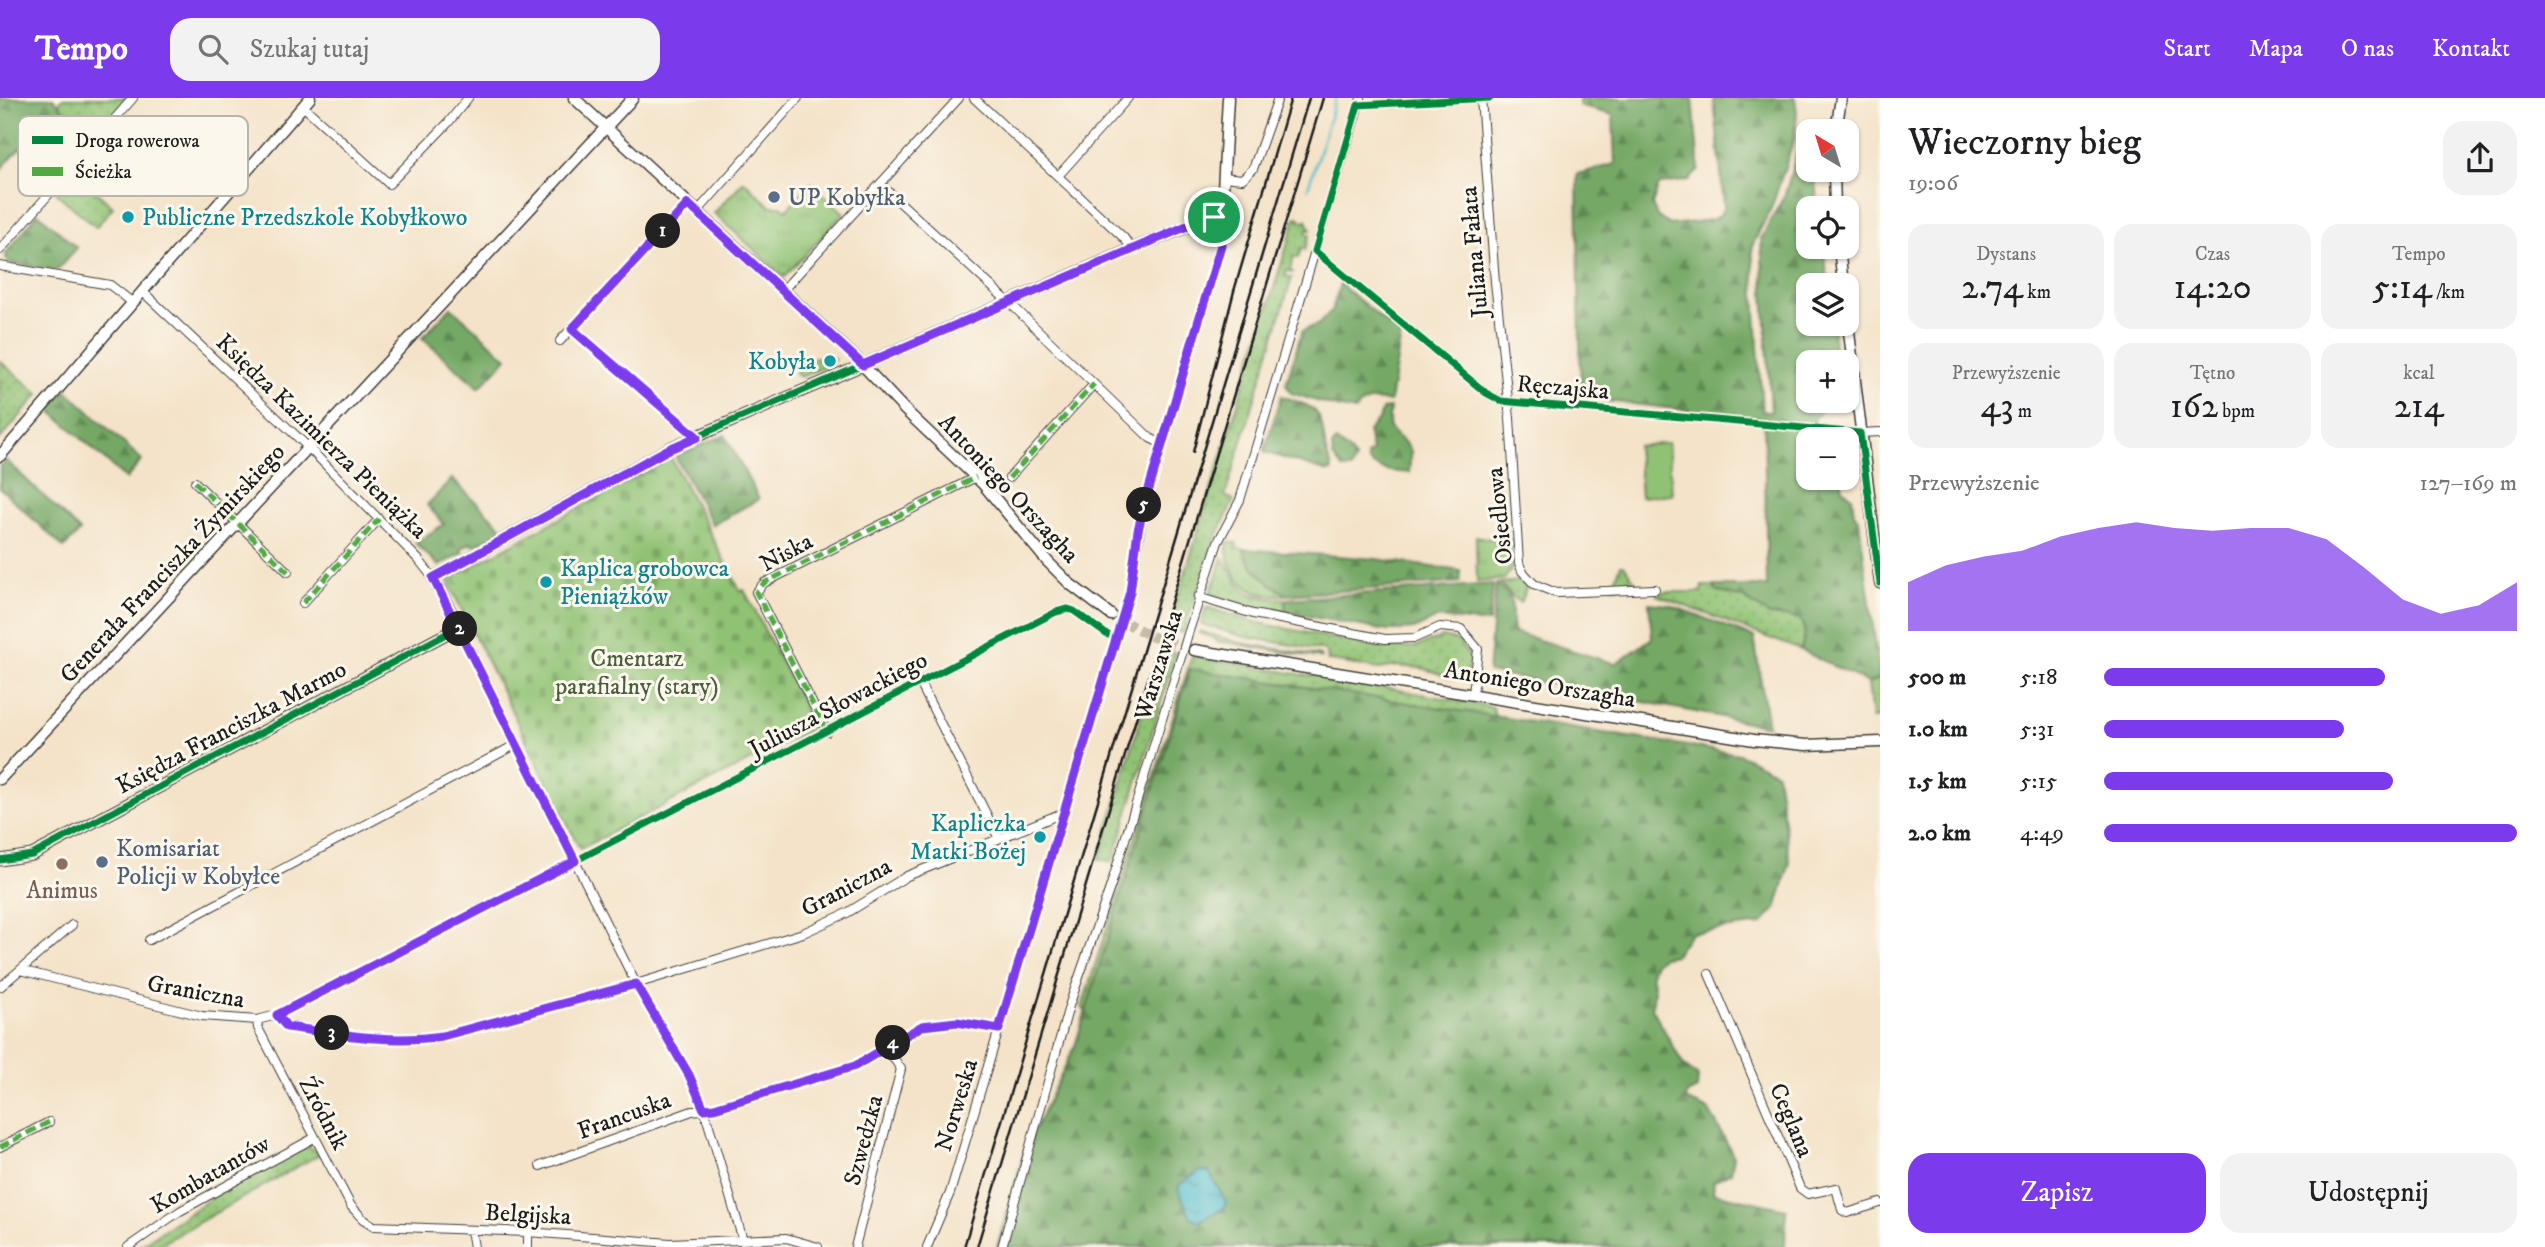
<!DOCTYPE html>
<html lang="pl">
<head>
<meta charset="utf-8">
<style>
	:root { --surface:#fff; --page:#f2f2f2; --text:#202124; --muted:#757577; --accent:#7c3aed }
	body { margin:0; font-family:"IM FELL DW Pica",serif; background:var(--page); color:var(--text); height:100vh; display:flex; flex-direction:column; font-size:26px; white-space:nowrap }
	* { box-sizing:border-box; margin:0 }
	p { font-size:23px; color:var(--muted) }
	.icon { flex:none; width:38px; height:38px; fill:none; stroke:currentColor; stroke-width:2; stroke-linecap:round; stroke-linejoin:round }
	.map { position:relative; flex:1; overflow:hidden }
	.details { display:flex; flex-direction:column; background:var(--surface); width:665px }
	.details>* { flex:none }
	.needle { width:46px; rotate:322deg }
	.fabs { position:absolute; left:1796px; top:21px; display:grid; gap:14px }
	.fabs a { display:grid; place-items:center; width:63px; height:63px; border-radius:14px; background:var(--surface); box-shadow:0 2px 5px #0004; font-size:35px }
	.pin { position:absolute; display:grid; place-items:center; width:60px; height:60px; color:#fff; margin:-30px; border:4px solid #fff; border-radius:50%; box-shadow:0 2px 7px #0007 }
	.km { position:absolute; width:35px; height:35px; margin:-18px; border-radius:50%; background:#222; color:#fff; font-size:19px; line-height:35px; text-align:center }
	.round { display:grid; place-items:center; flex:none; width:74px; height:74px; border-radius:21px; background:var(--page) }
	.summary { display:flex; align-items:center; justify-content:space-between; height:119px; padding:0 28px }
	h1 { font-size:38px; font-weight:600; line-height:52px }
	.stats { display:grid; grid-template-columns:repeat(3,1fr); gap:10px; height:119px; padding:7px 28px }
	.stats div { display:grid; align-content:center; border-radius:18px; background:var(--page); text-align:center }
	.stats b { font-size:35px; font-weight:600 }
	.stats small { font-size:19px; font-weight:400 }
	.stats p { font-size:19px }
	.chart { height:196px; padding:14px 28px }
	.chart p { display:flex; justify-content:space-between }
	.chart svg { width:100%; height:126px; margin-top:7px; fill:var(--accent); opacity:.7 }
	.primary-button { display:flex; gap:14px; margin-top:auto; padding:14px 28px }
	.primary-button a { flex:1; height:80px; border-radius:21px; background:var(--accent); color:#fff; font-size:28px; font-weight:600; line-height:80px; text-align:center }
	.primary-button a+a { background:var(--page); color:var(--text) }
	ul { padding:0 28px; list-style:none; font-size:23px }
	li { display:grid; grid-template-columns:112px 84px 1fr; align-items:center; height:52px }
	li i { height:18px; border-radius:9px; background:var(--accent) }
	header { display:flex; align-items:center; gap:42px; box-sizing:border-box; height:98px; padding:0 35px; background:var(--accent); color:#fff }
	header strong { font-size:33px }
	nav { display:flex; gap:38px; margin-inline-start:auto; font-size:24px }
	.search { width:490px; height:63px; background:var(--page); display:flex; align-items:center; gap:18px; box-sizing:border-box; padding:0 24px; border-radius:21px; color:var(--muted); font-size:26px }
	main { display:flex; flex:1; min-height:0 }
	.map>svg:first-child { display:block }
	.grass { fill:url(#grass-dots); stroke:#566f48; stroke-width:2 }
	.forest { fill:url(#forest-firs); stroke:#486240; stroke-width:2 }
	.cemetery { fill:url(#cemetery-stones); stroke:#566f48; stroke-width:2 }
	.park { fill:url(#park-tufts); stroke:#566f48; stroke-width:2 }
	.garden { fill:#90c273; stroke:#566f48; stroke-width:2 }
	.water { fill:url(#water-ripples); stroke:#366c74; stroke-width:2 }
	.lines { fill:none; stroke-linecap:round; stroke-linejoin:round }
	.stream { stroke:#51bdcd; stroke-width:2.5 }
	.secondary-tunnel { stroke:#c9bba6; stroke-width:10; stroke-dasharray:10 5; stroke-linecap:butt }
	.street-casing { stroke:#3c3a36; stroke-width:10 }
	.secondary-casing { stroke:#3c3a36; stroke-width:13 }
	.street { stroke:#fff; stroke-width:8 }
	.secondary { stroke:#fff; stroke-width:10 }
	.rail { stroke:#1c1c1c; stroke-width:2.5 }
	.street-bridge-casing { stroke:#3c3a36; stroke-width:10; stroke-linecap:butt }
	.street-bridge { stroke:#fff; stroke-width:8 }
	.quiet { stroke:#52a943; stroke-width:5; stroke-dasharray:10 5; stroke-linecap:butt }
	.cycleway-casing { stroke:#fbf7ec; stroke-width:11 }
	.cycleway { stroke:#00873e; stroke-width:7 }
	.route-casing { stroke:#fff; stroke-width:14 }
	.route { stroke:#7c3aed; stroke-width:9 }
	.service-dot { fill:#5c6f8a; stroke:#fbf7ec; stroke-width:2.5 }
	.culture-dot { fill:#0f9aa8; stroke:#fbf7ec; stroke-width:2.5 }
	.education-dot { fill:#8d6e63; stroke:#fbf7ec; stroke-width:2.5 }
	.labels { text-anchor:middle; stroke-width:6; stroke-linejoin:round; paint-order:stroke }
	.service-label { font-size:24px; fill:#4e5e75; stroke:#fbf7ec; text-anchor:start }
	.culture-label { font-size:24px; fill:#0d838f; stroke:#fbf7ec; text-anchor:start }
	.street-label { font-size:24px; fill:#1c1c1c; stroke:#fbf7ec }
	.park-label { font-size:24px; fill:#4a5e3f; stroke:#fbf7ec }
	.education-label { font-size:24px; fill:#785e54; stroke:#fbf7ec }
	.key { fill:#fbf7ec; stroke:#b8b5ae; stroke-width:2 }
	.key-label { font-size:19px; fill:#1c1c1c }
</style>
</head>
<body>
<header>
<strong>Tempo</strong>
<div class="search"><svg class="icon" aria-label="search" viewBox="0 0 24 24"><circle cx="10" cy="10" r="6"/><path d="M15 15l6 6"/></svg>Szukaj tutaj</div>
<nav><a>Start</a><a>Mapa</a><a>O nas</a><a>Kontakt</a></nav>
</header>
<main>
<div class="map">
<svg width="1880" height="1149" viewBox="0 0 1880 1149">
	<defs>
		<pattern id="grass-dots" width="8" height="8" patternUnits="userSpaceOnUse" patternTransform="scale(1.75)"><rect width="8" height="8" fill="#90c273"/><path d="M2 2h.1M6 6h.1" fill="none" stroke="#7ca663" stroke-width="1.8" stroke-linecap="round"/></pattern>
		<pattern id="forest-firs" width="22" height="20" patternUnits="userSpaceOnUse" patternTransform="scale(1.75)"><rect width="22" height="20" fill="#74a865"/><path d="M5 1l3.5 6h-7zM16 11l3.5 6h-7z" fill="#5e8852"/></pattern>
		<pattern id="cemetery-stones" width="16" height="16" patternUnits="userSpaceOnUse" patternTransform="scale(1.75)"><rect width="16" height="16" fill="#90c273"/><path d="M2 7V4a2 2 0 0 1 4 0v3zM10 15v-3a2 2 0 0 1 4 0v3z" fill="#7ca663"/></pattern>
		<pattern id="park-tufts" width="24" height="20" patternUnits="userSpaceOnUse" patternTransform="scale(1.75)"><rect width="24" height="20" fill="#90c273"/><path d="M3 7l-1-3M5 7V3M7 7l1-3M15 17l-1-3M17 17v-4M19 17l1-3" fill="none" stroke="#7ca663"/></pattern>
		<pattern id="water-ripples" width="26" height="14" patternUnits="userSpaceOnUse" patternTransform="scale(1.75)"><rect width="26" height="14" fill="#51bdcd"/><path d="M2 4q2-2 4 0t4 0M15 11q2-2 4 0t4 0" fill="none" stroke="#4299a6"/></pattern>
	</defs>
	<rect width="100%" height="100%" fill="#fbf7ec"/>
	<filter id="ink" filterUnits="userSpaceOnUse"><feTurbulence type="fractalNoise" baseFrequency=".0143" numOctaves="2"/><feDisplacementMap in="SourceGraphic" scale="14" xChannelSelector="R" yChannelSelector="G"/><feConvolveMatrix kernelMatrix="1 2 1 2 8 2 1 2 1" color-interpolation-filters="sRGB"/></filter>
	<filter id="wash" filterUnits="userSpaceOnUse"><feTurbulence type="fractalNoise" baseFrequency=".00686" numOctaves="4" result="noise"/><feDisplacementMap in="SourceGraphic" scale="28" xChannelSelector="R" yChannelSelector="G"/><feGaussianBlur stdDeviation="1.57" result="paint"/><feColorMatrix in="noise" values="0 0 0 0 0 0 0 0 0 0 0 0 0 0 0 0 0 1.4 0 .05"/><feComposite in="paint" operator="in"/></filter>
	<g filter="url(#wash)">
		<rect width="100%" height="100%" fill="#f4e3c9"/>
		<!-- grass -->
		<path class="grass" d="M63,0H128L82,54L75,32L59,5Z
			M74,74L113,109L96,129L56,95Z
			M1296,119L1300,120V123L1306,124L1307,122L1311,132H1307L1306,136H1310L1305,152L1302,149L1298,160L1294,159L1290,172L1294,175L1286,172V178L1292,180L1225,398L1234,402L1214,444L1183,535L1168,530Z
			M827,259L834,261L831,266L801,279L796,276L797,272L808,260Z
			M0,263L39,296L0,341Z
			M1228,444L1237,445L1236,450L1243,451C1252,473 1268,484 1287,497C1276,497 1263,498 1253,493C1238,486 1223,460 1228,444Z
			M1223,460C1246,496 1240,499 1288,501L1285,504L1286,514L1255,510L1210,496Z
			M1621,467H1624L1637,487L1612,489Z
			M1520,483L1527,488L1520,505L1499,485Z
			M1702,488H1713L1717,493L1743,500L1770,517L1799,520C1807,531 1805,539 1801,552L1657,497V494H1702Z
			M1206,509L1254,524L1382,550L1415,549L1443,539L1458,543L1470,559L1466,582L1449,579L1422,570L1396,568L1379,571L1331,563H1328L1327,555L1322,552L1245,539L1201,526Z
			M1200,533L1241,545L1320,558L1321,560L1216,543V541L1199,535Z
			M1161,551L1176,555L1113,764L1099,761Z
			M1192,558L1310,578L1311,576L1493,609L1495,620L1191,572L1086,914L1082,909Z
			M1880,581V619L1872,620L1868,585Z
			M310,1049L320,1056L155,1149H138L225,1091L301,1050Z"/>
		<!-- forest -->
		<path class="forest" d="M0,0H53C68,14 76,35 82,54L60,79H55L20,50L0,72Z
			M1579,0H1693L1699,72L1689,82L1662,86L1658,89L1652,107L1657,118L1669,127L1711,122L1720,117L1724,109L1714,1L1795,0L1797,14L1795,39L1772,108L1752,148L1762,313H1771L1761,141L1785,96L1799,48L1808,41V72H1817L1815,84L1818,110H1808V149H1823L1829,187H1808V226H1834V228L1833,264H1808V303H1829L1814,322L1823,341H1808V380H1842V390L1852,399L1854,415L1859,422L1880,581L1868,585L1801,552C1805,539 1807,531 1799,520L1770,517L1743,500L1716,493L1713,488H1767L1764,321L1581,300L1577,76L1615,66L1613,17L1579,8Z
			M38,115L77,150L57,172L10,165L6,161V155Z
			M1340,186L1401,237L1390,304C1375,301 1365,300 1355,313L1336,309L1291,295L1286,286L1302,233L1319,226L1332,212Z
			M451,209L507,260L479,290L422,240Z
			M66,292L142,362L126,381L49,311Z
			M1281,298C1326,311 1319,315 1327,357C1329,363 1332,366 1332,373L1328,374L1264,354Z
			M1390,310C1386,343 1395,328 1411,353L1409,375C1393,373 1380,374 1368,363L1367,357L1372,353L1368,333L1380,320L1382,311Z
			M725,337L759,401L712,427L675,358Z
			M1336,343L1348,352L1356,362L1351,371H1344L1333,359L1332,348Z
			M6,362L80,433L64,450L0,390V369Z
			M452,381L504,431L474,448L471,445L461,451L463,455L439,468L415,445L444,426L427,407Z
			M1243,451L1376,461L1461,473L1460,484L1287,497C1268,484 1252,473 1243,451Z
			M1493,486L1489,525L1437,520L1414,531L1387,533L1286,514L1285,504L1288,501Z
			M1496,486L1511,499L1513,534L1616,566L1652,540L1649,505L1670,507L1754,539L1768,628L1488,574Z
			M1190,571L1739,656L1777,675L1790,764L1776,811L1762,826L1690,835L1675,857L1663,859L1655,865L1651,875L1654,893L1652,910L1684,968L1698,978L1697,991L1687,996L1686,1002L1709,1012L1734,1059L1731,1074L1714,1083L1713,1095L1786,1111L1785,1149H1684L1683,1145L1671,1149H997L1025,1051L1075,948Z"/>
		<!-- cemetery -->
		<path class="cemetery" d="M671,360L740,493L744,492L815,629L580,751L447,482Z"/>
		<!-- park -->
		<path class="park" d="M744,83L770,108H781L786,112L811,85L844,115L784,179L714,115Z
			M1476,438L1495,442L1509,440L1511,443L1512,471L1504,481L1477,484Z"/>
		<!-- garden -->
		<path class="garden" d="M1668,345L1672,396L1641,399L1637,348Z"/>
		<!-- water -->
		<path class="water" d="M1200,1073L1209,1074L1226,1104L1224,1110L1199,1123L1191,1119L1178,1091L1180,1086Z"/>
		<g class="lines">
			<!-- stream -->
			<path class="stream" d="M1308,90L1336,0"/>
		</g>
	</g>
	<g filter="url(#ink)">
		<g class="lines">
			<!-- secondary-tunnel -->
			<path class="secondary-tunnel" d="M1111,517L1153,539L1192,551"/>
			<defs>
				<path id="street" d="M974,0L1124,140L1132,151
					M1481,0L1495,184L1510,320L1519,465L1522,473L1534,486L1556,495L1655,491
					M1358,7L1490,0
					M303,8L389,86L448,25L468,0
					M1058,78L1128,0
					M1224,79L1242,81L1253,71L1278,0
					M880,86L1015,210L1150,340L1162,346
					M697,114L798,0
					M0,152L133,0
					M1315,153L1486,295L1501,303L1860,335L1880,334
					M0,168L110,187L133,205
					M782,193L959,0
					M143,194L308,349L419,462L433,480
					M572,231L697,339
					M560,243L688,106
					M1009,380L1094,286
					M195,384L288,474
					M1198,499L1253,516L1385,541L1415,540L1440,529L1461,531L1478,551L1473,596
					M303,505L379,421
					M1125,511C1136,475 1137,437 1146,401L1224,137L1227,124L1224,112
					M459,529L636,886L689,977L704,1011L745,1149
					M1188,536L1218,444L1240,402L1361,0
					M920,585L998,739
					M827,634L756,494L764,485L976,379
					M149,842L517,646
					M20,872L72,827
					M1709,876L1800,1090L1808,1096L1836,1090L1842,1112L1847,1115L1880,1105
					M0,889L20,872L202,918L257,922L277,917L287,928C340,936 390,945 442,938L636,886L803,835L847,815L907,778L1065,714
					M277,917L1056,514L1068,511L1074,513L1106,536L1116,540
					M257,922L258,930L351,1108L363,1121L374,1128L528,1134L670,1145L786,1140L818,1149
					M0,1049L49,1024
					M540,1068L692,1013L714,1010L855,968L922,928L957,924L999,931
					M471,1132L474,1149
					M528,1134V1149
					M128,1149L180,1113L314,1040
					M855,1149L901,971L886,949
					M927,1149L950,1095L1117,537
					M1002,1149L1069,908L1111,787L1182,556"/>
				<path id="secondary" d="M574,0L856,260L905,312L983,386L1047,463L1070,486L1111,517
					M1836,33L1841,0
					M1834,72L1835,110
					M1839,149L1843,187
					M1846,210L1880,485
					M0,358L310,0
					M1194,552L1754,642L1806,647L1880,644
					M0,681L633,0
					M0,762L32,757L459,529L433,480L672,349L1132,151L1220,116C1227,109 1225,102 1223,92L1228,0"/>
			</defs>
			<!-- street casing -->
			<use href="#street" class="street-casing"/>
			<!-- secondary casing -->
			<use href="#secondary" class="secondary-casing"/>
			<!-- street -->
			<use href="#street" class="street"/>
			<!-- secondary -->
			<use href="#secondary" class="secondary"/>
			<!-- rail -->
			<path class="rail" d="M1193,354L1234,193L1291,0
				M964,1149L1309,0
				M977,1149L1323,0"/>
			<defs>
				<path id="street-bridge" d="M1119,531L1125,511
					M1182,556L1188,536"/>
			</defs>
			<!-- street-bridge casing -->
			<use href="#street-bridge" class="street-bridge-casing"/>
			<!-- street-bridge -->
			<use href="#street-bridge" class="street-bridge"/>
			<!-- quiet -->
			<path class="quiet" d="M1009,380L1094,286
				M195,384L288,474
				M303,505L379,421
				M827,634L756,494L764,485L976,379
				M0,1049L49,1024"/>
			<defs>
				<path id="cycleway" d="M1490,0L1358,7L1315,153L1486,295L1501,303L1860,335L1880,485
					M1224,112L1227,124L1224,137L1146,401L1138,433L1131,494L1116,540L1106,536L1074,513L1068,511L1056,514L575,763L433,480L672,349L1132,151L1220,116Z
					M0,762L32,757L459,529"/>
			</defs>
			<!-- cycleway casing -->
			<use href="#cycleway" class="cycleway-casing"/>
			<!-- cycleway -->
			<use href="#cycleway" class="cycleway"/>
		</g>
	</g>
	<g class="lines" filter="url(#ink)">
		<defs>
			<path id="route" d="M688,106L863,267L1201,122L1220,116L1224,112L1227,124L1224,137L1146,401L1138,432L1130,494L999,931L957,924L922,928L855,968L714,1010L704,1011L689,977L636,886L442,938C390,946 339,936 287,929L277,917L575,763L433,480L667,352L697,339L572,231Z"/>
		</defs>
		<!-- route casing -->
		<use href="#route" class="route-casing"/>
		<!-- route -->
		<use href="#route" class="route"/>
	</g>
	<!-- markers -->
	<g class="service-dot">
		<circle cx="774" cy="99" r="7"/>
		<circle cx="102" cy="764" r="7"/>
	</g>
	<g class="culture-dot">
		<circle cx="128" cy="119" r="7"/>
		<circle cx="830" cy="263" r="7"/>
		<circle cx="546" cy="484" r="7"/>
		<circle cx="1040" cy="739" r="7"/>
	</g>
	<circle class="education-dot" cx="62" cy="766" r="7"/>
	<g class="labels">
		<!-- service labels -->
		<g class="service-label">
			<text x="788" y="107">UP Kobyłka</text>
			<text x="116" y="758">Komisariat<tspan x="116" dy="28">Policji w Kobyłce</tspan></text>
		</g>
		<!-- culture labels -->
		<g class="culture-label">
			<text x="142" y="127">Publiczne Przedszkole Kobyłkowo</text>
			<text x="816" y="271" text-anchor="end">Kobyła</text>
			<text x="560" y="478">Kaplica grobowca<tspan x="560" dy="28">Pieniążków</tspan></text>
			<text x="1026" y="733" text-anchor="end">Kapliczka<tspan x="1026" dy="28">Matki Bożej</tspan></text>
		</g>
		<!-- street labels -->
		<g class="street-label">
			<text transform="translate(1474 154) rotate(-95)" y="8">Juliana Fałata</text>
			<text transform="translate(1563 289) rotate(5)" y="8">Ręczajska</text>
			<text transform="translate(322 338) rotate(44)" y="8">Księdza Kazimierza Pieniążka</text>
			<text transform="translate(1009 390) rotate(47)" y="8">Antoniego Orszagha</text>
			<text transform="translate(1499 418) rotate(-96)" y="8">Osiedlowa</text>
			<text transform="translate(786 454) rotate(-28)" y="8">Niska</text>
			<text transform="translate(172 465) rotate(-47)" y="8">Generała Franciszka Żymirskiego</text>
			<text transform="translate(1158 567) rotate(-73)" y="8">Warszawska</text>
			<text transform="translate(1540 586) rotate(9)" y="8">Antoniego Orszagha</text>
			<text transform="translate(838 606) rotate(-28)" y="8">Juliusza Słowackiego</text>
			<text transform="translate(231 629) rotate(-28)" y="8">Księdza Franciszka Marmo</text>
			<text transform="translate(846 789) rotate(-28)" y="8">Graniczna</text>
			<text transform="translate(196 893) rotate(10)" y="8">Graniczna</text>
			<text transform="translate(956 1007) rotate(-73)" y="8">Norweska</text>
			<text transform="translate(324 1015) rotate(62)" y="8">Źródnik</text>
			<text transform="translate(624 1017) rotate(-20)" y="8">Francuska</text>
			<text transform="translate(1792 1022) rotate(67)" y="8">Ceglana</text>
			<text transform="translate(863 1042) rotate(-75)" y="8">Szwedzka</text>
			<text transform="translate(210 1076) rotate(-30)" y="8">Kombatantów</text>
			<text transform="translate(528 1116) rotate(3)" y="8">Belgijska</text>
		</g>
		<!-- park labels -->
		<g class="park-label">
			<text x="637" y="568">Cmentarz<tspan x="637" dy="28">parafialny (stary)</tspan></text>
		</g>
		<!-- education labels -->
		<g class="education-label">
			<text x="62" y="800">Animus</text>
		</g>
	</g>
	<!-- legend -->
	<rect x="18" y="18" width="230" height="80" rx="10" class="key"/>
	<rect x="32" y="38" width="31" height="8" fill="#00873e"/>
	<rect x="32" y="69" width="31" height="9" fill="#52a943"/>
	<g class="key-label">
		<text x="75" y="49">Droga rowerowa</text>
		<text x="75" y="80">Ścieżka</text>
	</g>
</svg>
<div class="fabs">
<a><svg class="needle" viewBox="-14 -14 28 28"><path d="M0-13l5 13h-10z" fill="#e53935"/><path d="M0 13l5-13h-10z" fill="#757577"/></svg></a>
<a><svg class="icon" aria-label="locate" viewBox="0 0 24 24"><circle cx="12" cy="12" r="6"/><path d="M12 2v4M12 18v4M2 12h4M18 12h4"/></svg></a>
<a><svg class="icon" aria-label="layers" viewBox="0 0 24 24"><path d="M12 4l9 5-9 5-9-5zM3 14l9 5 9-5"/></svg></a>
<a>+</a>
<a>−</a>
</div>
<div class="pin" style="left:1214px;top:119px;background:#1e9e55"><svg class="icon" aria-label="arrive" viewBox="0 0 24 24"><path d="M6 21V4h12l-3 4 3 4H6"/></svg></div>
<b class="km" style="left:663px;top:133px">1</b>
<b class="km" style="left:460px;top:531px">2</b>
<b class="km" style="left:332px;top:935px">3</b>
<b class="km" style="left:893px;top:945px">4</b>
<b class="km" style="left:1144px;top:407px">5</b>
</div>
<section class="details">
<div class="summary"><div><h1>Wieczorny bieg</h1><p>19:06</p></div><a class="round"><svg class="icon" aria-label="share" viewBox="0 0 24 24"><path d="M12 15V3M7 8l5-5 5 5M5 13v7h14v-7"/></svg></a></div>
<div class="stats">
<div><p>Dystans</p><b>2.74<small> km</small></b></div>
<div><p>Czas</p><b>14:20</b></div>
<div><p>Tempo</p><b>5:14<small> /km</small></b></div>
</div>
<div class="stats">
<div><p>Przewyższenie</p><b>43<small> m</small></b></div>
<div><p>Tętno</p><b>162<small> bpm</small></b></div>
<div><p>kcal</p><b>214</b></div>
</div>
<div class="chart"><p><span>Przewyższenie</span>127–169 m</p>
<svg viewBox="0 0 160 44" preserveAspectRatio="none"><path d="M0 44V27L10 21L20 18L30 16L40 11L50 8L60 6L70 8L80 9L90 8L100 8L110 12L120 22L130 33L140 38L150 35L160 27V44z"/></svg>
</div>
<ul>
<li><b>500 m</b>5:18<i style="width:68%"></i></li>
<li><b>1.0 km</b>5:31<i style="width:58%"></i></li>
<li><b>1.5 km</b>5:15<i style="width:70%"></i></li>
<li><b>2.0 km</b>4:49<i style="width:100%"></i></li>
</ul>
<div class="primary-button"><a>Zapisz</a><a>Udostępnij</a></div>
</section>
</main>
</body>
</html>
